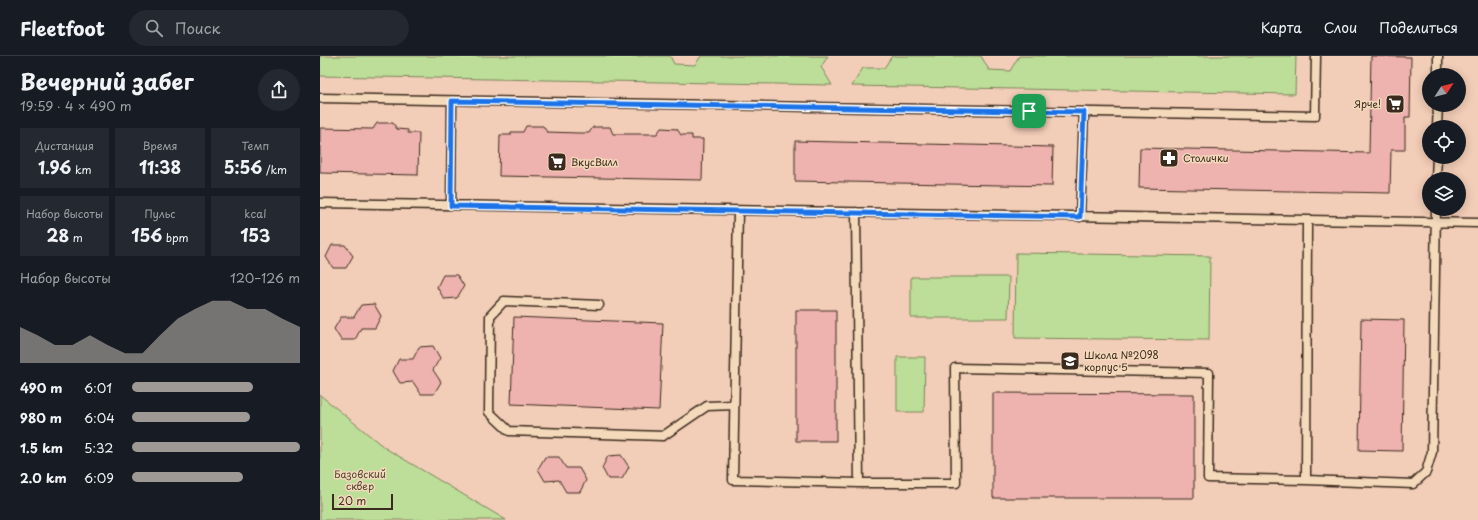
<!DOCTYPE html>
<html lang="ru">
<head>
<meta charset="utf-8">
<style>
	:root { --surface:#171b24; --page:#242831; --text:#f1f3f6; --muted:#9ea1a6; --line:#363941; --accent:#9f9995 }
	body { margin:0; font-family:"Playpen Sans",sans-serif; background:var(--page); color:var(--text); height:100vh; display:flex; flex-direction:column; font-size:15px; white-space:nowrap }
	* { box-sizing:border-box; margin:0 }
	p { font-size:13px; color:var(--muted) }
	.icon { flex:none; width:22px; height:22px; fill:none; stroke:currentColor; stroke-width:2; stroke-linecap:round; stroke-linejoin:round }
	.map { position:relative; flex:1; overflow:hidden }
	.drawer { display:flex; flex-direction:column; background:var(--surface); width:320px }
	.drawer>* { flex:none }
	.needle { width:26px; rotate:54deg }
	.tools { position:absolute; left:1102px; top:12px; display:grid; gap:8px }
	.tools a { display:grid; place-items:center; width:44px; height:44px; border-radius:50%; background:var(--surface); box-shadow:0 2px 10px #0003; font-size:20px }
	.scale { position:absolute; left:12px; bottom:10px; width:61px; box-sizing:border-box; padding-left:4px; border:2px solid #3b2a1e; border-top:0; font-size:11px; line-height:14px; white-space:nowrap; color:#3b2a1e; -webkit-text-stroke:3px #f4d9bb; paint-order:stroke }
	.pin { position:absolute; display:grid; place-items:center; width:34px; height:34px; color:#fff; margin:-17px; border-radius:8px; box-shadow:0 2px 6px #0006 }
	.round { display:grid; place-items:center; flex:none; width:42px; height:42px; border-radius:21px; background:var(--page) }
	.head { display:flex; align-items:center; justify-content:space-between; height:68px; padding:0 20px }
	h1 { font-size:22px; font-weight:700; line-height:30px }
	.figures { display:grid; grid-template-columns:repeat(3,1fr); gap:6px; height:68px; padding:4px 20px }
	.figures div { display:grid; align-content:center; border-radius:0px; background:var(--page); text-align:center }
	.figures b { font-size:17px; font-weight:700 }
	.figures small { font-size:11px; font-weight:400 }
	.figures p { font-size:11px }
	.chart { height:112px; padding:8px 20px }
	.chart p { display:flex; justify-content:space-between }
	.chart svg { width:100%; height:72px; margin-top:4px; fill:var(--accent); opacity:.7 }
	ul { padding:0 20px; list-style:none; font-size:13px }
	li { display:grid; grid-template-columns:64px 48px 1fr; align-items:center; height:30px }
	li i { height:10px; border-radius:5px; background:var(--accent) }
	header { display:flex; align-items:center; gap:24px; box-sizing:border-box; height:56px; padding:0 20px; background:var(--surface); border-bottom:1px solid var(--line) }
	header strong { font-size:19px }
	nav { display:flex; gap:22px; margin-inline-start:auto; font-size:14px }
	.search { width:280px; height:36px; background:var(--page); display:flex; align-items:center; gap:10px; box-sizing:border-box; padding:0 14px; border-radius:22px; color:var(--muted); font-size:15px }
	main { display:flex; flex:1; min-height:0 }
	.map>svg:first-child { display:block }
	.green { fill:#bcde98; stroke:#7c845b }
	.building { fill:#eeb2af; stroke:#3b2a1e }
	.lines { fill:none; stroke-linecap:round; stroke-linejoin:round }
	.service-casing { stroke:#3b2a1e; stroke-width:11 }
	.service { stroke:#f4d9bb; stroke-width:8 }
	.route-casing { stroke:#fff; stroke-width:8 }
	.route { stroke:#1a73e8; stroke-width:5 }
	.labels { text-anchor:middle; stroke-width:3; stroke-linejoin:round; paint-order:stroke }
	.poi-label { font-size:10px; fill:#3b2a1e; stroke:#f4d9bb; text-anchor:start }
	.park-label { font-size:10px; fill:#4e4530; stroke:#f4d9bb }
</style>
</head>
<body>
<header>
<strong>Fleetfoot</strong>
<div class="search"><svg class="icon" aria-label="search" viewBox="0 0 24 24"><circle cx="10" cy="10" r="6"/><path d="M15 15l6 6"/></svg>Поиск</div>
<nav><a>Карта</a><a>Слои</a><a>Поделиться</a></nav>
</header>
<main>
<section class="drawer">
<div class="head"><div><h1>Вечерний забег</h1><p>19:59 · 4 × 490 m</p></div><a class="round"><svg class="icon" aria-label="share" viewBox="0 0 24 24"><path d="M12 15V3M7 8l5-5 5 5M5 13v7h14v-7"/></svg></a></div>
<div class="figures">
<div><p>Дистанция</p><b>1.96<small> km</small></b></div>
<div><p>Время</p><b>11:38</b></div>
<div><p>Темп</p><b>5:56<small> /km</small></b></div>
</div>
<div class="figures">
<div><p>Набор высоты</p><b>28<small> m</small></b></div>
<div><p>Пульс</p><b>156<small> bpm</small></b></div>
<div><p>kcal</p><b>153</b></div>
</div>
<div class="chart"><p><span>Набор высоты</span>120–126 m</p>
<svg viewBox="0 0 160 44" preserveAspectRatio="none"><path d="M0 44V22L10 27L20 33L30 33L40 27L50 33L60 38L70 38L80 27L90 17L100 11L110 6L120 6L130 11L140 11L150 17L160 22V44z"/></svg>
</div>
<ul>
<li><b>490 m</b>6:01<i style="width:72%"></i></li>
<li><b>980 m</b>6:04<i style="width:70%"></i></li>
<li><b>1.5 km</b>5:32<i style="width:100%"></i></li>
<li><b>2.0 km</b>6:09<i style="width:66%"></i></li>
</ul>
</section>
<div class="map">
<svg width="1158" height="464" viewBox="0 0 1158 464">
	<rect width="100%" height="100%" fill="#f2cdb7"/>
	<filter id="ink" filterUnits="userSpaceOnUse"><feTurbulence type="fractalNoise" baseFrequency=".025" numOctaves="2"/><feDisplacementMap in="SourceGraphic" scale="8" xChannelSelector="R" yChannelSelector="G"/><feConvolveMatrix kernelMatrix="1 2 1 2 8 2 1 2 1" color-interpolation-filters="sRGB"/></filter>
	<g filter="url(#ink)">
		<!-- green -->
		<path class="green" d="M0,0H350L354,8L375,9L381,0H508L501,11L512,29L0,20Z
			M572,0H661L669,14L690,15L699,0H976L975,38L532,30L543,12H564Z
			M696,197L890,200L889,284L695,282Z
			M591,221H689L688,262H591Z
			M577,301H605L604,356H577Z
			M0,339L65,392L186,464H0Z"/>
		<!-- building -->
		<path class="building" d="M1051,0L1091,1L1090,61H1085V94H1071L1070,137L819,132L820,92L1049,97Z
			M57,67H73L77,73L88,74V77H99L98,119L0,117V72L53,73Z
			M206,70H223L227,76L258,77H269L273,71H290L293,78H337L341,72L357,73L361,79H372V83H383L382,124L179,120L180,79H191V76H203Z
			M475,85L733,91L732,130L475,125Z
			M12,189H25L33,200L26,212H13L6,201Z
			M123,219H137L144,230L137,242L124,243L117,231Z
			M54,248L61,260L55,272H41L35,284H21L14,273L21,261H34L41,249Z
			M476,254H516V385H476Z
			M194,261L343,267L339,354L191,348Z
			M1041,263L1084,264L1082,395L1039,394Z
			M113,290L120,302L113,314L121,326L114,338H101L93,326L80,327L73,315L79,303H93L99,291Z
			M673,337L874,338V442H673Z
			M301,399L309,411L302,423H288L282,412L288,400Z
			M225,401H239L246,412H259L266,424L260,436H246L239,424L225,425L218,413Z"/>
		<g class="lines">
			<defs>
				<path id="service" d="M1118,19V0
					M0,42L995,60L996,0
					M1117,71L1118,49
					M1116,123L1117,101
					M0,147L1158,167
					M131,149L132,45
					M418,155L413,424L539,427H636L635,312L889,317L888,422L986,424
					M536,156L539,427
					M760,161L764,56
					M987,165L986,424L1093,428L1106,416L1112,396L1116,153
					M279,249L184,245L170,260L169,356L189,375L343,380L387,350L414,349"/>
			</defs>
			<!-- service casing -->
			<use href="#service" class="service-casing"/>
			<!-- service -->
			<use href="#service" class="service"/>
		</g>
	</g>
	<g class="lines" filter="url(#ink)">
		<defs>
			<path id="route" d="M132,45L764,56L760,161L131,150Z"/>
		</defs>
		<!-- route casing -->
		<use href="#route" class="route-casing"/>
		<!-- route -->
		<use href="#route" class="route"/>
	</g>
	<!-- icons -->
	<defs>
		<symbol id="supermarket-square" viewBox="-11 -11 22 22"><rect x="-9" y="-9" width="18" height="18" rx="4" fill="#3b2a1e" stroke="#f4d9bb"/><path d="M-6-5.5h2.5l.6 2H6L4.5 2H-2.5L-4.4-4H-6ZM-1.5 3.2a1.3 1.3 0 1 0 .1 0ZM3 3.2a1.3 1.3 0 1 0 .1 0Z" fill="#fff"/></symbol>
		<symbol id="pharmacy-square" viewBox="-11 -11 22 22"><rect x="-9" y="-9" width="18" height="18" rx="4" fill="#3b2a1e" stroke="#f4d9bb"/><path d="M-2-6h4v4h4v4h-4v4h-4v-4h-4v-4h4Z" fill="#fff"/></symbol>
		<symbol id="school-square" viewBox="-11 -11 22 22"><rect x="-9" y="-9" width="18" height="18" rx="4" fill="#3b2a1e" stroke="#f4d9bb"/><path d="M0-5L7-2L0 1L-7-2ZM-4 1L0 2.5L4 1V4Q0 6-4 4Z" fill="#fff"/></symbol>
	</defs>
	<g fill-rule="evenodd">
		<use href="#supermarket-square" x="1064" y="37" width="22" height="22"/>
		<use href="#pharmacy-square" x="838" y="91" width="22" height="22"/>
		<use href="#supermarket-square" x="226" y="95" width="22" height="22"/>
		<use href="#school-square" x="739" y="294" width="22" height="22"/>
	</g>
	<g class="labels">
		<!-- poi labels -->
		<g class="poi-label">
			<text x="1061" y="52" text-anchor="end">Ярче!</text>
			<text x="863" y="106">Столички</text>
			<text x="251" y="110">ВкусВилл</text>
			<text x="764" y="303">Школа №2098<tspan x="764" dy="12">корпус 5</tspan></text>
		</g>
		<!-- park labels -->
		<g class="park-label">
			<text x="40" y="422">Базовский<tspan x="40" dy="12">сквер</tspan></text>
		</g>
	</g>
</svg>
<div class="tools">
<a><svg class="needle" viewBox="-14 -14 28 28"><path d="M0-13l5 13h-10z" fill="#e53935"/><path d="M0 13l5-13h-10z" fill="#9ea1a6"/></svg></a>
<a><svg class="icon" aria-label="locate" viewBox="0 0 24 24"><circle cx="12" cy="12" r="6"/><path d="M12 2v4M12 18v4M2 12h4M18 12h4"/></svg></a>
<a><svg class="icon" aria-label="layers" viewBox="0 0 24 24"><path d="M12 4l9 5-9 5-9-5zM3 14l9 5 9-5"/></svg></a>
</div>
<div class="scale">20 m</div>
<div class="pin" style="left:709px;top:55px;background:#1e9e55"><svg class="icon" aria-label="arrive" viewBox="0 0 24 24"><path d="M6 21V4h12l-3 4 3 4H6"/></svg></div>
</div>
</main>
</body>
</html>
